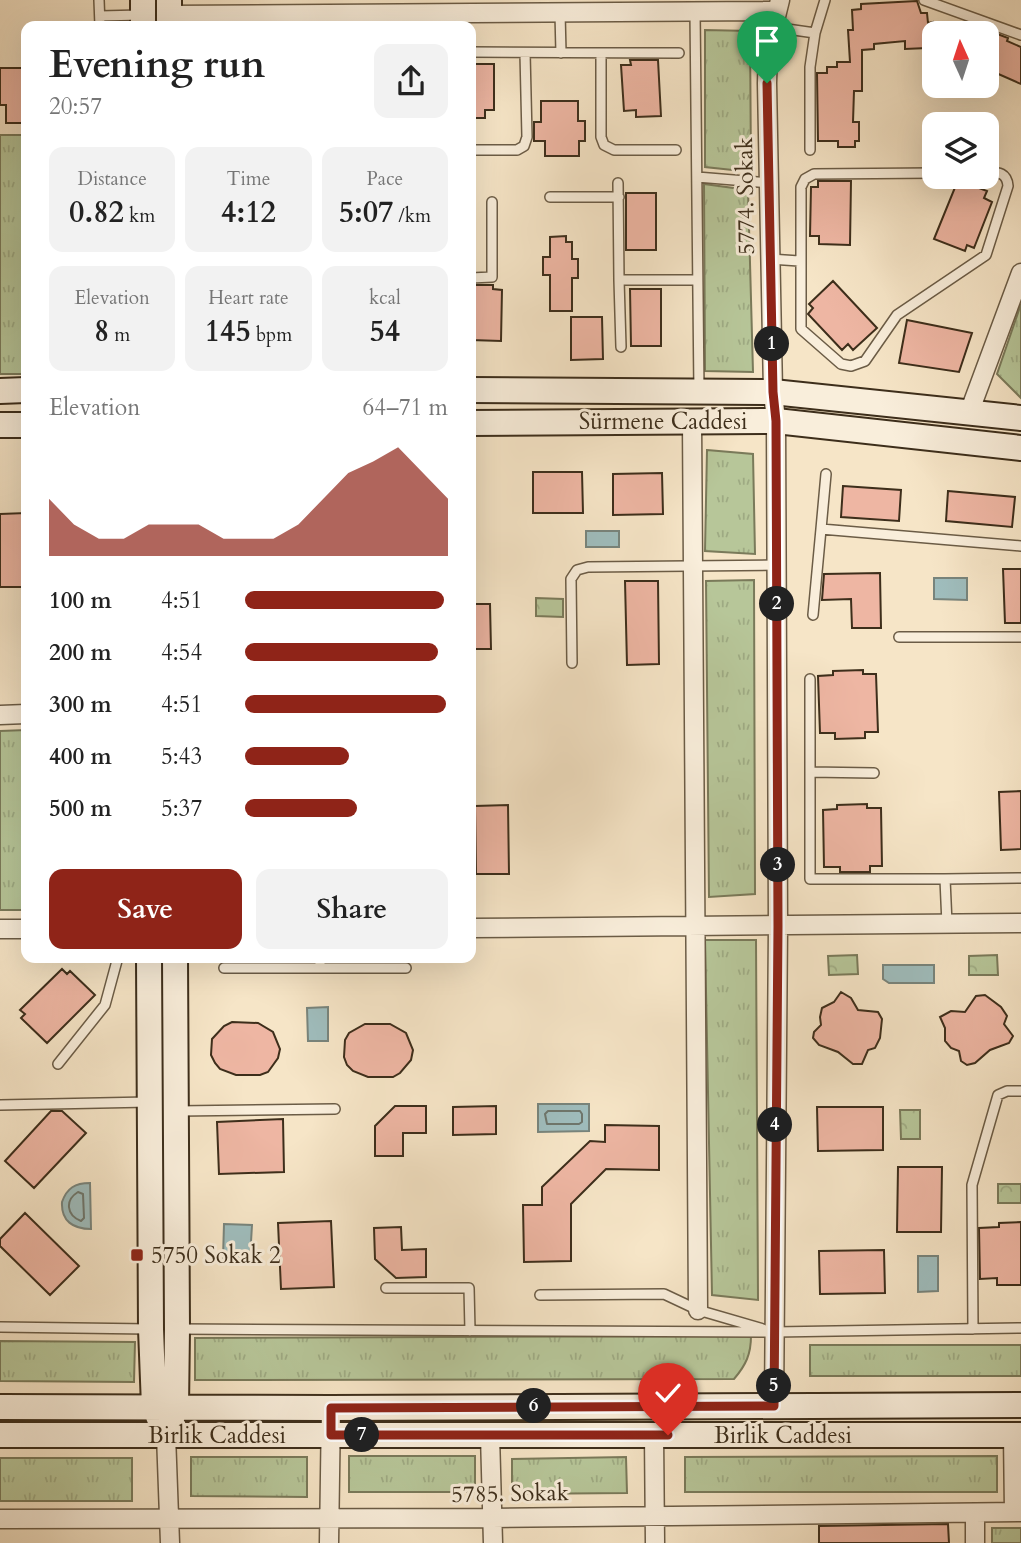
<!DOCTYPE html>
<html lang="en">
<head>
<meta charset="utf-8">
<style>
	:root { --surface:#fff; --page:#f2f2f2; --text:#222; --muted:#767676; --accent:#8f2418 }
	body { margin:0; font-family:Cardo,serif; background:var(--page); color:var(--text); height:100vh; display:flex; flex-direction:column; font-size:26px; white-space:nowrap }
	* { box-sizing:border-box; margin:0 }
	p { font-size:23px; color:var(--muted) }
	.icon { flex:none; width:38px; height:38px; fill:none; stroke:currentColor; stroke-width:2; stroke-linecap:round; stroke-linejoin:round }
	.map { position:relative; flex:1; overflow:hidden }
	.sheet { position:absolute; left:21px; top:21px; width:455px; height:942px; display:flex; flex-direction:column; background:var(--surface); border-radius:14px; box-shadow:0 7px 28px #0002 }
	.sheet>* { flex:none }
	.needle { width:46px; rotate:357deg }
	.tools { position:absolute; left:922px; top:21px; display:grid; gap:14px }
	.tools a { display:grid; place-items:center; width:77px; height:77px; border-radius:14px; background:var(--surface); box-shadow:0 7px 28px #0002; font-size:35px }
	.pin { position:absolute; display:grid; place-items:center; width:60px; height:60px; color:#fff; margin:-72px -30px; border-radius:50% 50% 50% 0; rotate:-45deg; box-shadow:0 0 7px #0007 }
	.pin .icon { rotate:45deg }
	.km { position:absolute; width:35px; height:35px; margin:-18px; border-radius:50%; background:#222; color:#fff; font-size:19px; line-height:35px; text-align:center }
	.round { display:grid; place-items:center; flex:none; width:74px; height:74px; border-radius:14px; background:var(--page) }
	.overview { display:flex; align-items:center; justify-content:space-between; height:119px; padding:0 28px }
	h1 { font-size:38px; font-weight:700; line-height:52px }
	.figures { display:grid; grid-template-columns:repeat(3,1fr); gap:10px; height:119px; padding:7px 28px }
	.figures div { display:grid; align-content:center; border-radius:14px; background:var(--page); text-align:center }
	.figures b { font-size:30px; font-weight:700 }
	.figures small { font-size:19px; font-weight:400 }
	.figures p { font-size:19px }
	.chart { height:196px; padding:14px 28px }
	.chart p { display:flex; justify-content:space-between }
	.chart svg { width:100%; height:126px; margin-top:7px; fill:var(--accent); opacity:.7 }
	.button { display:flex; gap:14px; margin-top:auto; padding:14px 28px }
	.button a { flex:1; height:80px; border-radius:14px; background:var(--accent); color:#fff; font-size:28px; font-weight:700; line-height:80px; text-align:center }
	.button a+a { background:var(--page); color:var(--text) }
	ul { padding:0 28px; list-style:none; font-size:23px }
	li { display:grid; grid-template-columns:112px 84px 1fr; align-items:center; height:52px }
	li i { height:18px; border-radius:9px; background:var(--accent) }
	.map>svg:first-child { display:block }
	.grass { fill:url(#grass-tufts); stroke:#7a7a5a; stroke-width:2 }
	.park { fill:url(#park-crowns); stroke:#7a7a5a; stroke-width:2 }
	.water { fill:#9fbdbd; stroke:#78847c; stroke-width:2 }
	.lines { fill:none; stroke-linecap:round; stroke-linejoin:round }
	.shore { stroke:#6e766c; stroke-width:2 }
	.building { fill:#eeb6a3; stroke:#3d2e1b; stroke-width:2 }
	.lane-casing { stroke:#6b5c46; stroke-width:12 }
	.street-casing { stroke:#6b5c46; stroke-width:21 }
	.secondary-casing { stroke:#3d2e1b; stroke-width:28 }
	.lane { stroke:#f9eedb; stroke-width:9 }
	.street { stroke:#f9eedb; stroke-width:18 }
	.secondary { stroke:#f9eedb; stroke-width:24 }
	.route-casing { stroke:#fff; stroke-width:14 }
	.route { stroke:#8f2418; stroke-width:9 }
	.poi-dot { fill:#8f2418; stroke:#f9eedb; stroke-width:2.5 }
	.labels { text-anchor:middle; stroke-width:6; stroke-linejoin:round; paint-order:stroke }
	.street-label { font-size:23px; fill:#3d2e1b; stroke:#f9eedb }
	.poi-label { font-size:23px; fill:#3d2e1b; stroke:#f9eedb; text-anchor:start }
</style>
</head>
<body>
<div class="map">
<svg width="1021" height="1543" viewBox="0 0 1021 1543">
	<defs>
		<pattern id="grass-tufts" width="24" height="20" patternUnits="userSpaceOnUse" patternTransform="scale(1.75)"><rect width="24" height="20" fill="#b7c699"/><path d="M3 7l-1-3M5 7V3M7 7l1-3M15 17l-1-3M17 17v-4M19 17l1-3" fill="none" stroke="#9eaa83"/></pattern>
		<pattern id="park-crowns" width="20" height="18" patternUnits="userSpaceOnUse" patternTransform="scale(1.75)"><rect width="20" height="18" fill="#b7c699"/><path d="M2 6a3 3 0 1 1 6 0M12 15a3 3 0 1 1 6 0" fill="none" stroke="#9eaa83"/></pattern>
	</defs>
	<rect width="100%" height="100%" fill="#f6e5c7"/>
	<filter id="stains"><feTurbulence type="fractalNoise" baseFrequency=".00286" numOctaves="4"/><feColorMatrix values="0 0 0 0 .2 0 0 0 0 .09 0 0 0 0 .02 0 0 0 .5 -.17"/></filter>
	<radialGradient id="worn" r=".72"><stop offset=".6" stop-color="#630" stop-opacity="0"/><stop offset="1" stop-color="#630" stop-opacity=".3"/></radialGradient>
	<!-- grass -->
	<path class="grass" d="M705,30L750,31L751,172L705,167Z
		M0,135H26V374H0Z
		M704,184L748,190L753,372L705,371Z
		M1021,304V398L997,374Z
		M707,450L753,454L755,554L705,551Z
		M754,580L755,894L709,897L706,581Z
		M26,730V910H0V731Z
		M705,940H756L758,1300L712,1295Z
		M751,1336C751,1354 746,1365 734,1379L195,1380V1338Z
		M0,1341L135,1342L134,1382L0,1381Z
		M810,1345H1021V1376H810Z
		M349,1456H475V1492H349Z
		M997,1456V1492H685V1457Z
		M191,1457H307V1497L191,1496Z
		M626,1457L627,1493L512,1494V1459Z
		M0,1458H132V1501H0Z
		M992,1528H1021V1543H992Z"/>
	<!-- park -->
	<path class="park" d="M536,598L563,599V617L536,616Z
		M857,955L858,974L829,975L828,956Z
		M997,955L998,975H969V956Z
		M900,1110H920V1139H901Z
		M998,1184H1021V1203H998Z"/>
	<!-- water -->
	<path class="water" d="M586,531H619V547H586Z
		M934,578H967V600L934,599Z
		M883,965H934V983H889L883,979Z
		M328,1007V1041H308L307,1008Z
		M538,1104H589V1131L538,1132Z
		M90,1183L91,1229C73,1229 61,1221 62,1202C67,1188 75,1183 90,1183Z
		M224,1224L252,1225L250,1259L223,1258Z
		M918,1256H938V1291L918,1292Z"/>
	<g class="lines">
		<!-- shore -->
		<path class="shore" d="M548,1111H580L582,1114V1122L579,1124H547L545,1114Z
			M78,1192L83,1194L84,1218L81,1221C66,1215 65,1200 78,1192Z"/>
	</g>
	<!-- building -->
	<path class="building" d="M917,1L921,13H927L928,23L933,22L934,39H926L927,48L905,49V41L874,44V49L862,50V91H854L853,122H859V141H855V147H838V141H818L817,73H827V67H837V62H850L848,30H853L852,10L861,9V4Z
		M987,30L1008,38L1007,41L1021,47V84L987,69Z
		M630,60H658L661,116L636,117V110L624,111L621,65H631Z
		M471,64H494V110H485V118H471Z
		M0,68H26L24,123H6V105H0Z
		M541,101H578V121H585V141H579V156H545V141H534V122H541Z
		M958,180L987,191L984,198L992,202L974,248L967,245L965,251L934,239Z
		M818,181H851L850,245L819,244V236H810L811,187H818Z
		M626,193H656V250H626Z
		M566,236V242H572V259H578V278H572V311H550V275H543V257H550V237Z
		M833,281L877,328L853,350L848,344L842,350L808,314L813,308L809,304Z
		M471,285H493V289L502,290L501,341L471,340Z
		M630,289H661V346H631Z
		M571,317H602L603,359L571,360Z
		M907,320L972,333L959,372L899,363Z
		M533,472H582L583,513H533Z
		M662,473L663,514L613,515V474Z
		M843,486L901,490L899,521L841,517Z
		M948,491L1015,497L1012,527L946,521Z
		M26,513V587H0V514Z
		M1003,569H1021V623H1005Z
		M880,573L881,628H852L851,599L822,600L824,574Z
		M625,581H658L659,664L627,665Z
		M471,604H490L491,649H471Z
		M863,670V674H876L878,732H865V738L835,739V733H820L818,676L833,675V671Z
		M1021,791V849L1001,850L999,792Z
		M867,804V808H881L882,866H870V872H840V867H824L823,810L837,809V805Z
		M508,805L509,874H476L475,806Z
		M62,969L67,974L70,971L95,995L47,1043L21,1018L25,1014L20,1010Z
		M841,992L851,998L858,1010L878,1012L882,1019L880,1038L875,1048L868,1050L862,1064H853L838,1052L819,1045L813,1038L814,1032L821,1025L820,1017L822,1008L834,1002Z
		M985,995L1001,1007L1007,1016L1004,1024L1013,1036L1009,1043L990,1050L975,1063L967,1065L961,1061L959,1051L951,1048L945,1041V1028L940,1017L951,1011L965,1012L976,996Z
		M232,1022L258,1023L273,1032L280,1049L278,1058L268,1072L260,1075H236L220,1069L215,1063L211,1055L212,1039L224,1026Z
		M365,1024H390L406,1033L413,1050L411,1060L400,1073L393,1077H368L353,1071L347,1065L344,1057L345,1040L349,1033Z
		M395,1106H426V1133H403V1156H375V1126Z
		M496,1106V1134L453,1135V1107Z
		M817,1107H883V1150L818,1151Z
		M51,1111H62L86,1133L34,1188L5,1161Z
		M283,1119L284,1172L219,1174L217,1122Z
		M605,1125L659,1126V1170L606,1169L571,1204V1261L524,1262L523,1205H542V1187L590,1141L605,1142Z
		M898,1167H942L941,1232H897Z
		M25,1213L79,1266L50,1295L0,1246V1239Z
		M331,1221L334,1287L281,1289L278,1223Z
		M1021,1222V1285H997V1278L980,1279L979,1228L999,1227V1223Z
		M401,1227L402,1250L426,1249V1277L396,1278L375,1259L374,1228Z
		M884,1250L885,1293L820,1294L819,1251Z
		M948,1524L949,1543H819V1526Z"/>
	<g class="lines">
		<defs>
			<path id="lane" d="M99,0L100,26
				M924,0L1021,35
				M695,12L699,391
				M560,13L561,53
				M100,16L141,15
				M773,27L815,33L825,0
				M471,52L679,53
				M601,53V137L604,145L614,150H676
				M471,150H517L524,146L527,137L525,53
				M810,150V67L815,33
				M934,173L814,174L805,179L801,187V329L841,364L851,366L865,361L897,315L986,255L1008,186C1007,173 999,172 987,172
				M697,177L769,183
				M618,183L619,280H697
				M550,197H619
				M770,259L799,261
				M471,278L492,277V202
				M619,280L621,347
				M826,474L821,529L1021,546
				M813,615L821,529
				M899,637H1021
				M572,663L571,579L577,570L588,567L777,565
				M810,679V879H945
				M810,772L874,773
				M947,924L945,879L1021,878
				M320,957V968H406
				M224,968H320
				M58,1064L105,1005L118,957
				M0,1105L149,1102
				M178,1111L335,1109
				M386,1288H469L470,1331
				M540,1295L664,1294L698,1310L763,1329
				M0,1327L149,1329
				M179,1329L775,1332L1021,1328
				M973,1329L972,1185L998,1095L1007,1091H1021"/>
			<path id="street" d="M169,15L776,11
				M969,413L1021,273
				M692,421L698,1310
				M0,715L26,714
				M471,928L1021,923
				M0,929H26
				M774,1406L778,926L776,421L773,392L767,83L768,49L780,0
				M166,1435L170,1543
				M490,1435L493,1543
				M654,1435L655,1543
				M1013,1435L1014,1512
				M975,1513V1543
				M0,1519L493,1518L1021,1512
				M329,1543L331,1408"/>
			<path id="secondary" d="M143,0V26
				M169,0V26
				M471,390L773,392L1021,418
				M0,391L26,390
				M471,423L776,421L1021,448
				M0,425H26
				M149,957L151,1329L154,1406L160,1421
				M0,1407L331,1408L1021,1405
				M171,1421L176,1407L177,1329L175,957
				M0,1435H1021"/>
		</defs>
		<!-- lane casing -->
		<use href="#lane" class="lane-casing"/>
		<!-- street casing -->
		<use href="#street" class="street-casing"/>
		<!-- secondary casing -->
		<use href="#secondary" class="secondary-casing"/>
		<!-- lane -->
		<use href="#lane" class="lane"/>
		<!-- street -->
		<use href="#street" class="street"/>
		<!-- secondary -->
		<use href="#secondary" class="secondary"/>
	</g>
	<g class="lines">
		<defs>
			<path id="route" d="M668,1435H331V1408L774,1406L778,926L776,421L773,392L767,83"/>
		</defs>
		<!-- route casing -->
		<use href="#route" class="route-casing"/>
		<!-- route -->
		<use href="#route" class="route"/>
	</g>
	<!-- markers -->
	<rect class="poi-dot" x="130" y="1248" width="14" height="14" rx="3.5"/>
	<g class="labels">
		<!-- street labels -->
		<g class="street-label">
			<text transform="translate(745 196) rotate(-91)" y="8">5774. Sokak</text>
			<text x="663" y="429">Sürmene Caddesi</text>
			<text x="217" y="1443">Birlik Caddesi</text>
			<text x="783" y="1443">Birlik Caddesi</text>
			<text transform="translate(510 1493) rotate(-1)" y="8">5785. Sokak</text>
		</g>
		<!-- poi labels -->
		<g class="poi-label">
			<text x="151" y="1263">5750 Sokak 2</text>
		</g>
	</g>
	<rect width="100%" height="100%" filter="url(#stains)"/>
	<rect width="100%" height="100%" fill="url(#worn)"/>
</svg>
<div class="tools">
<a><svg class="needle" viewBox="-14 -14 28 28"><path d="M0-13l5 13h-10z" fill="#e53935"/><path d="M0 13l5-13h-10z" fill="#767676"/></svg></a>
<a><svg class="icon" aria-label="layers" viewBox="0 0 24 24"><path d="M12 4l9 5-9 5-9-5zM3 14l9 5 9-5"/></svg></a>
</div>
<div class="pin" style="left:767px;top:83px;background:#1e9e55"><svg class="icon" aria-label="arrive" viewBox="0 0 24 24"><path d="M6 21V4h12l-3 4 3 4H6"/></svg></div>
<div class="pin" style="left:668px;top:1435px;background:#d93025"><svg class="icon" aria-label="check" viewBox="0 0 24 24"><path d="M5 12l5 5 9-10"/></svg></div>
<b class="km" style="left:772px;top:344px">1</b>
<b class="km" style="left:777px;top:604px">2</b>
<b class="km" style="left:778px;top:865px">3</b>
<b class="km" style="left:775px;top:1125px">4</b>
<b class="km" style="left:774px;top:1386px">5</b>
<b class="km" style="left:534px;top:1406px">6</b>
<b class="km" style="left:362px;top:1435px">7</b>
<section class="sheet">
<div class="overview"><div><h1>Evening run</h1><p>20:57</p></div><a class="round"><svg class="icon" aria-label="share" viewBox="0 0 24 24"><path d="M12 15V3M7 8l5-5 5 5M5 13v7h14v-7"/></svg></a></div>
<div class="figures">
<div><p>Distance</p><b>0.82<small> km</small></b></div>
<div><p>Time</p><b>4:12</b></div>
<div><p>Pace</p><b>5:07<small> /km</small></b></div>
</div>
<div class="figures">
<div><p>Elevation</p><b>8<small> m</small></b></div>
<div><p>Heart rate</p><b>145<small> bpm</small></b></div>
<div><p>kcal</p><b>54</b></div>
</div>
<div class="chart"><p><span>Elevation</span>64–71 m</p>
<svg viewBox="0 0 160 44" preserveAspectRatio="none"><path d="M0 44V24L10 33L20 38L30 38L40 33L50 33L60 33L70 38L80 38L90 38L100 33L110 24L120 15L130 11L140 6L150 15L160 24V44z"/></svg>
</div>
<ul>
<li><b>100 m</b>4:51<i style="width:98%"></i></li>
<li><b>200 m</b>4:54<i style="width:95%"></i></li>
<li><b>300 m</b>4:51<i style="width:99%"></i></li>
<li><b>400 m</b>5:43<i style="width:51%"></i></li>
<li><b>500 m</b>5:37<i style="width:55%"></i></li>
</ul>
<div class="button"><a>Save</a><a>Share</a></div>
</section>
</div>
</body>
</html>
